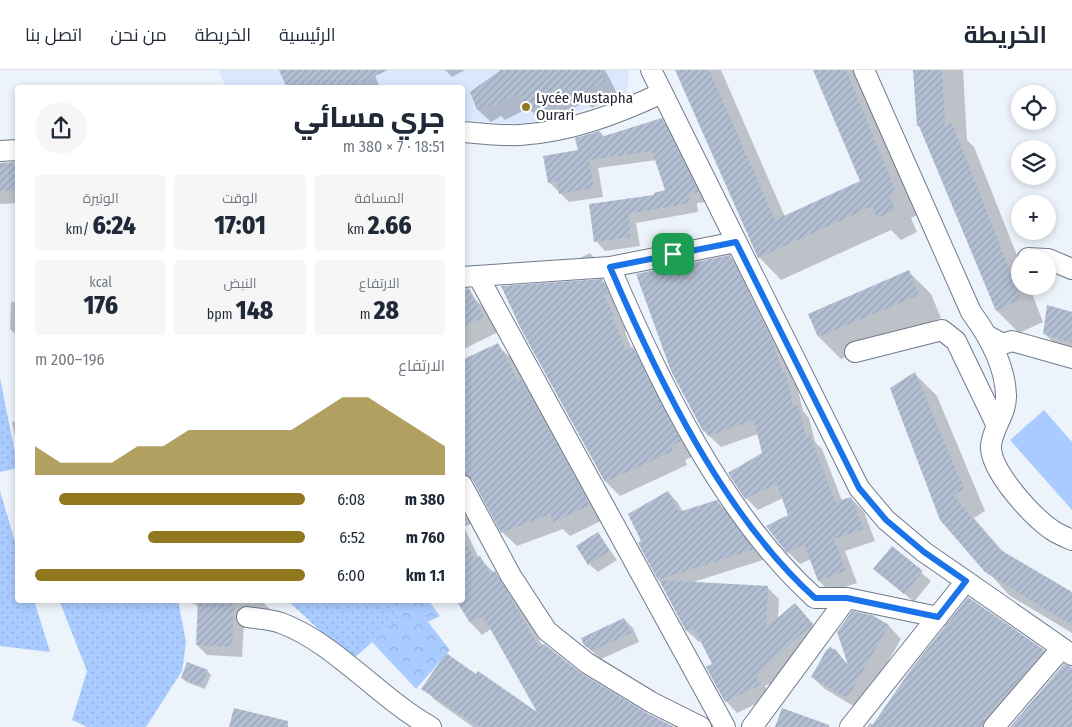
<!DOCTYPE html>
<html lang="ar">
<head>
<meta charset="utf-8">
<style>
	:root { --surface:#fff; --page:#f6f6f7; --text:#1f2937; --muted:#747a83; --line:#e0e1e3; --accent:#91781e }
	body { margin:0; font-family:"Fira Sans Condensed",Cairo,sans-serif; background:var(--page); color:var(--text); direction:rtl; height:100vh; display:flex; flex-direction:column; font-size:19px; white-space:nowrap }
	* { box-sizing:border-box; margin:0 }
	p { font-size:16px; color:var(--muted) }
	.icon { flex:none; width:28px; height:28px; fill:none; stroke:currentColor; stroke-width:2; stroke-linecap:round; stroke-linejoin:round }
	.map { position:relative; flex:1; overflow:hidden; direction:ltr }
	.details { position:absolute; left:15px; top:15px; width:450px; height:518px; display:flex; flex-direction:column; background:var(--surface); border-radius:5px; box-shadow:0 2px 8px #0003; direction:rtl }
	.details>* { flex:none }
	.buttons { position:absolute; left:1011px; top:15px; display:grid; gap:10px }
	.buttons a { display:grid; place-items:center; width:45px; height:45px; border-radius:50%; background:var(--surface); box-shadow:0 2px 8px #0003; font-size:25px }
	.pin { position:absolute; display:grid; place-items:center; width:42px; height:42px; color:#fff; margin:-21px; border-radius:10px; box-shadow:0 2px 8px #0006 }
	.round { display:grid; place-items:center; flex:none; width:52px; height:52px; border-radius:26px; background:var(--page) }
	.headline { display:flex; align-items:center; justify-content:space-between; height:85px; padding:0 20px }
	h1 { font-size:28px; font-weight:800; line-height:38px }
	.stats { display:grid; grid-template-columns:repeat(3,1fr); gap:8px; height:85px; padding:5px 20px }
	.stats div { display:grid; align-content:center; border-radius:5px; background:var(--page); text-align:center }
	.stats b { font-size:25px; font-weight:800 }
	.stats small { font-size:14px; font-weight:400 }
	.stats p { font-size:14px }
	.chart { height:140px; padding:10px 20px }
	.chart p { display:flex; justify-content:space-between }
	.chart svg { width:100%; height:90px; margin-top:5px; fill:var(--accent); opacity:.7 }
	ul { padding:0 20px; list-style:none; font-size:16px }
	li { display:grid; grid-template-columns:80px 60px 1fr; align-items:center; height:38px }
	li i { height:12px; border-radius:6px; background:var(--accent) }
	header { display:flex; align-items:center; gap:30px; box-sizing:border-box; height:70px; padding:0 25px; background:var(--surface); border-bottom:1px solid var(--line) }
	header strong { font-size:24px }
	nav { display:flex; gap:28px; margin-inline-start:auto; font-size:18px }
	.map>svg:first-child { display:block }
	.built { fill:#dae7fd }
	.grass { fill:url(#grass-dots) }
	.forest { fill:url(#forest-crowns) }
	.garden { fill:#aacbff }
	.shadow { fill:#0003 }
	.building { fill:url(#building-hatch) }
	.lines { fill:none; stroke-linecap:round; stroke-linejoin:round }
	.minor-casing { stroke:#6f7a8c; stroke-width:22 }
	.minor { stroke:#fff; stroke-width:20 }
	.route-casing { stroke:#fff; stroke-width:10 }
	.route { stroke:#1a73e8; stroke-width:6 }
	.poi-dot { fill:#91781e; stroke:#fff; stroke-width:2 }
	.labels { text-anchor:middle; stroke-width:4.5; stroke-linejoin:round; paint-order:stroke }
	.poi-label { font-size:15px; fill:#23272f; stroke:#fff; text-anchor:start }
</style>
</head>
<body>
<header>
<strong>الخريطة</strong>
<nav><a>الرئيسية</a><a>الخريطة</a><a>من نحن</a><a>اتصل بنا</a></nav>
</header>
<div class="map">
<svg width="1072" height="657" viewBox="0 0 1072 657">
	<defs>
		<pattern id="grass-dots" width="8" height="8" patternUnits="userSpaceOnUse" patternTransform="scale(1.25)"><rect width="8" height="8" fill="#aacbff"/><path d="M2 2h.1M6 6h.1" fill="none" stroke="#92aedb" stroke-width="1.8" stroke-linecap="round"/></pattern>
		<pattern id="forest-crowns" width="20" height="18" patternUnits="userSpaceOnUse" patternTransform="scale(1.25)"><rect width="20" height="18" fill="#aacbff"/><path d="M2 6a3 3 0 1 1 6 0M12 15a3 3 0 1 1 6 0" fill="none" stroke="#92aedb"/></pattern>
		<pattern id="building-hatch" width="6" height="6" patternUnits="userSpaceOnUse" patternTransform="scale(1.25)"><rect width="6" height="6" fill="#b2bed2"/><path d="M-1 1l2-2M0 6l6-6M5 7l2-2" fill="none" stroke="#99a3b5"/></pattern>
	</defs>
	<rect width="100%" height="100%" fill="#edf3fb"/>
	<!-- built -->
	<path class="built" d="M218,0H629L627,25L535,55L463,50L462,18L226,17Z"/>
	<!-- grass -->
	<path class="grass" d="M0,308L18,398L0,402Z
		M0,421L17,478L18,530H34L50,582L0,576Z
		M59,530H178L186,572L182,601L146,657H87L72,650L87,601Z
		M287,530H392L400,547L352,590Z"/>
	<!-- forest -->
	<path class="forest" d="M392,530H428L440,546L428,552L450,580L416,619L372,572L400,547Z"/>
	<!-- garden -->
	<path class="garden" d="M1044,340L1072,372V440L1010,370Z"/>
	<!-- shadow -->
	<path class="shadow" d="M280,0H373L380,18H288Z
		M445,0H465L452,7Z
		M503,0H605L618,25L592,38L585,32L543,54L529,38L505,50L501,46L491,52L478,40L471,22Z
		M676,0H721L785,147L862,112L814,0H858L917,145L911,148L917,162L901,170L891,160L781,210L759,187Z
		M915,0H963L967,70L974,77L1020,193V216H1029L1043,252L1019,263L997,241L922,59L918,55Z
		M661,50L671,59L707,132L697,133L698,142L636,153L640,176L605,181L596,171L590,135L656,126L666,121L657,90L598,98L603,127L569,132L549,112L600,62L605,67Z
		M18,92V133L0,134V94Z
		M590,183L602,196L592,200L580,188Z
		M730,187L742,199L783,282L794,313L797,316L803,341L809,348L815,372L822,379L842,431L851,428L864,442L875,471L845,481L857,513L830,522L819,511L811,489L800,494L788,482L790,446L783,428L758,440L746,428L763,384L758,364L721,377L704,361Z
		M909,202L931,224L941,248L841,289L819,267Z
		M602,211L617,225L622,238L617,241L627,261L625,262L632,279L647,293L694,386L685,390L687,395L620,426L606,412Z
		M472,226L487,241L498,262L462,280V232Z
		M11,232H18V267L10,259Z
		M1072,244V287L1066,286L1045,264Z
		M497,275L512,289L526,316L535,326L603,450L570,466L563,459L517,476L502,462L477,414L466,403Z
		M915,304L937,326L985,441L974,448L1005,484L1072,523V563L1009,525L941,450Z
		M18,351V381L12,352Z
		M668,422L678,433L683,442L717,432L728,442L763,490L690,513L768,518L779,529L778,549L795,535L823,566L773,610L774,612L765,616L770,627L737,643L726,631L714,594L702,570L699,572L687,561L659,509L643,471Z
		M462,424L473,453L464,457L479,488L506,514L543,576L580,604L644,643L672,657H473L435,630L423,618L541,647L491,559L482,565L471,553L457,530H462Z
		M598,464L617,490L598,502L589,494Z
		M892,478L931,511L914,532L875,499Z
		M969,529L1044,581L1057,594L1003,657H867L870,653L874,655Z
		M189,530L262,531L273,542L244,553L242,587L207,585L197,575L199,537Z
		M871,546L889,556L901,569L860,640L825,619L812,607L830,576L849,596Z
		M624,549L633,558L639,572L601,589L585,575Z
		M207,601L211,605L205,619L186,612L182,608Z"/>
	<!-- building -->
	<path class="building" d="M279,0H388L349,18H287Z
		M501,0H600L606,12L578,26L573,19L530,42L519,24L491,38L487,34L477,40L470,22Z
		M675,0H709L775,150L860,111L813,0H846L896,122L889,125L895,140L877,148L872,136L758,188Z
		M913,0H942L945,55L952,53L1021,229L996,241L919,56H917Z
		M662,48L699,122L688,124L690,133L628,144L631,167L594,172L589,134L654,125V123L665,120L652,81L589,90L594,118L559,124L557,111L548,113L543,86L578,80L575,68L600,61L601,67Z
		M18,92V120L0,121V93Z
		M730,185L771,268L783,303H786L793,336L798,335L806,367L810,365L835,432L851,427L864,459L834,469L846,501L818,511L804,474L787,483L766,456L788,445L777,414L745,429L728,403L762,383L754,350L708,366L706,360L703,361L671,301L636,204Z
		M909,200L919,225L818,267L808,244Z
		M602,209L609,224L604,226L614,246L612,248L626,280L633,277L681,371L671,376L673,381L605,412L522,261L501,216Z
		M469,218L484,247L462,258V219Z
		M1047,235L1072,242V273L1043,264Z
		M498,273L518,311L521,310L590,435L554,452L550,444L501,463L472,409L462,403V290Z
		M915,302L964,419L953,425L999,479L1072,522V555L985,502L940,450L890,318Z
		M668,421L679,442L717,430L754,479L658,510L638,473L641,471L628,444Z
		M598,462L610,481L588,495L576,476Z
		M462,465L475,489L480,486L490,503L495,501L539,577L544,574L581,603L645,642L674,657H480L421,619L446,583L476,604L478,601L537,642L483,546L470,553L456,530H462Z
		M892,476L923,501L904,524L873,499Z
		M659,510L768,516L766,558L795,533L813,554L762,598L763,601L755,605L760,615L725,632L706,597L712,594L694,558L686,561Z
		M968,527L1044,580L985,649L982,657H871L912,598Z
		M198,530H234L232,577L196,575Z
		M852,541L872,545L889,555L847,628L811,607L827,579H835L848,595L837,562Z
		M624,548L632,563L592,581L584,575L581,568Z
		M187,592L208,600L201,616L181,608Z
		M1064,594L1072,597V657H1010Z
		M234,638L288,651V657H229Z
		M782,638L829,655V657H775Z"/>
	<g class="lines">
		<defs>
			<path id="minor" d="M651,0L859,418L886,450L924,482L966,511
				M864,0L971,242C988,265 1005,295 1006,325C1007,343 993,357 991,375C989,400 1032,446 1052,460C1058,464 1065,467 1072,470
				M462,62C481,63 501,66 520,65C570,62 617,44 662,23
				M0,81L18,80
				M1028,188L1046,189
				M1048,189L1072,199
				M610,197C658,310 723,445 815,528H847L938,547
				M478,206L725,657
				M462,207L610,197L736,172
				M988,266L1003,274L1012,271L1072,288
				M855,282L942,260L956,271L996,354
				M462,415L511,506L547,561L587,593L651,632L701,657
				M247,547C258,549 271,549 281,553C335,573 379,628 431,657
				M752,657L847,528
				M850,657L966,511L1072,585
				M994,657L1061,579"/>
		</defs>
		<!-- minor casing -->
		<use href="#minor" class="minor-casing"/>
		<!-- minor -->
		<use href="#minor" class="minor"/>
	</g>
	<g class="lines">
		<defs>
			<path id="route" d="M736,172L859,418L886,450L924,482L966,511L938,547L847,528H815C724,446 658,309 610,197Z"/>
		</defs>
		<!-- route casing -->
		<use href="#route" class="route-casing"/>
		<!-- route -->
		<use href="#route" class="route"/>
	</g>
	<!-- markers -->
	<circle class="poi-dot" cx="526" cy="37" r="5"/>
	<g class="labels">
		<!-- poi labels -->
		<g class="poi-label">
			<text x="536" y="33">Lycée Mustapha<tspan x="536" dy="17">Ourari</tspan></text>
		</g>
	</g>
</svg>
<div class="buttons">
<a><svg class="icon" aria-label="locate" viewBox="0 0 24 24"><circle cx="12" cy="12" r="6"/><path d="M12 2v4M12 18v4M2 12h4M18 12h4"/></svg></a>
<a><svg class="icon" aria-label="layers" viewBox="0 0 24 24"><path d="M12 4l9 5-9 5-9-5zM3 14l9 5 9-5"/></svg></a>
<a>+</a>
<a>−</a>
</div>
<div class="pin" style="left:673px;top:184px;background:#1e9e55"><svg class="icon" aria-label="arrive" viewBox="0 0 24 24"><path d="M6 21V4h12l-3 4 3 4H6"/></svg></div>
<section class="details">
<div class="headline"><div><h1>جري مسائي</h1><p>18:51 · 7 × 380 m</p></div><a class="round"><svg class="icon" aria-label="share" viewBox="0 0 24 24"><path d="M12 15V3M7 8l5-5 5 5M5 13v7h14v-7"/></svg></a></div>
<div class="stats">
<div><p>المسافة</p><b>2.66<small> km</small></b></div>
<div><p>الوقت</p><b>17:01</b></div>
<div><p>الوتيرة</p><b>6:24<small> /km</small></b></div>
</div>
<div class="stats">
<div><p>الارتفاع</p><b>28<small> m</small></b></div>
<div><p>النبض</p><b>148<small> bpm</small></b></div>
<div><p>kcal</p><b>176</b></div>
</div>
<div class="chart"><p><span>الارتفاع</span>196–200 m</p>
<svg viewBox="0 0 160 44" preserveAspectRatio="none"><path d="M0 44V30L10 38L20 38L30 38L40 30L50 30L60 22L70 22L80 22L90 22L100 22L110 14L120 6L130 6L140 14L150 22L160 30V44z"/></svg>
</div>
<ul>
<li><b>380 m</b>6:08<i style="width:91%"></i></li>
<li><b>760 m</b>6:52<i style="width:58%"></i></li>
<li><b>1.1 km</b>6:00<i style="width:100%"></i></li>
</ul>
</section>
</div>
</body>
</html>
